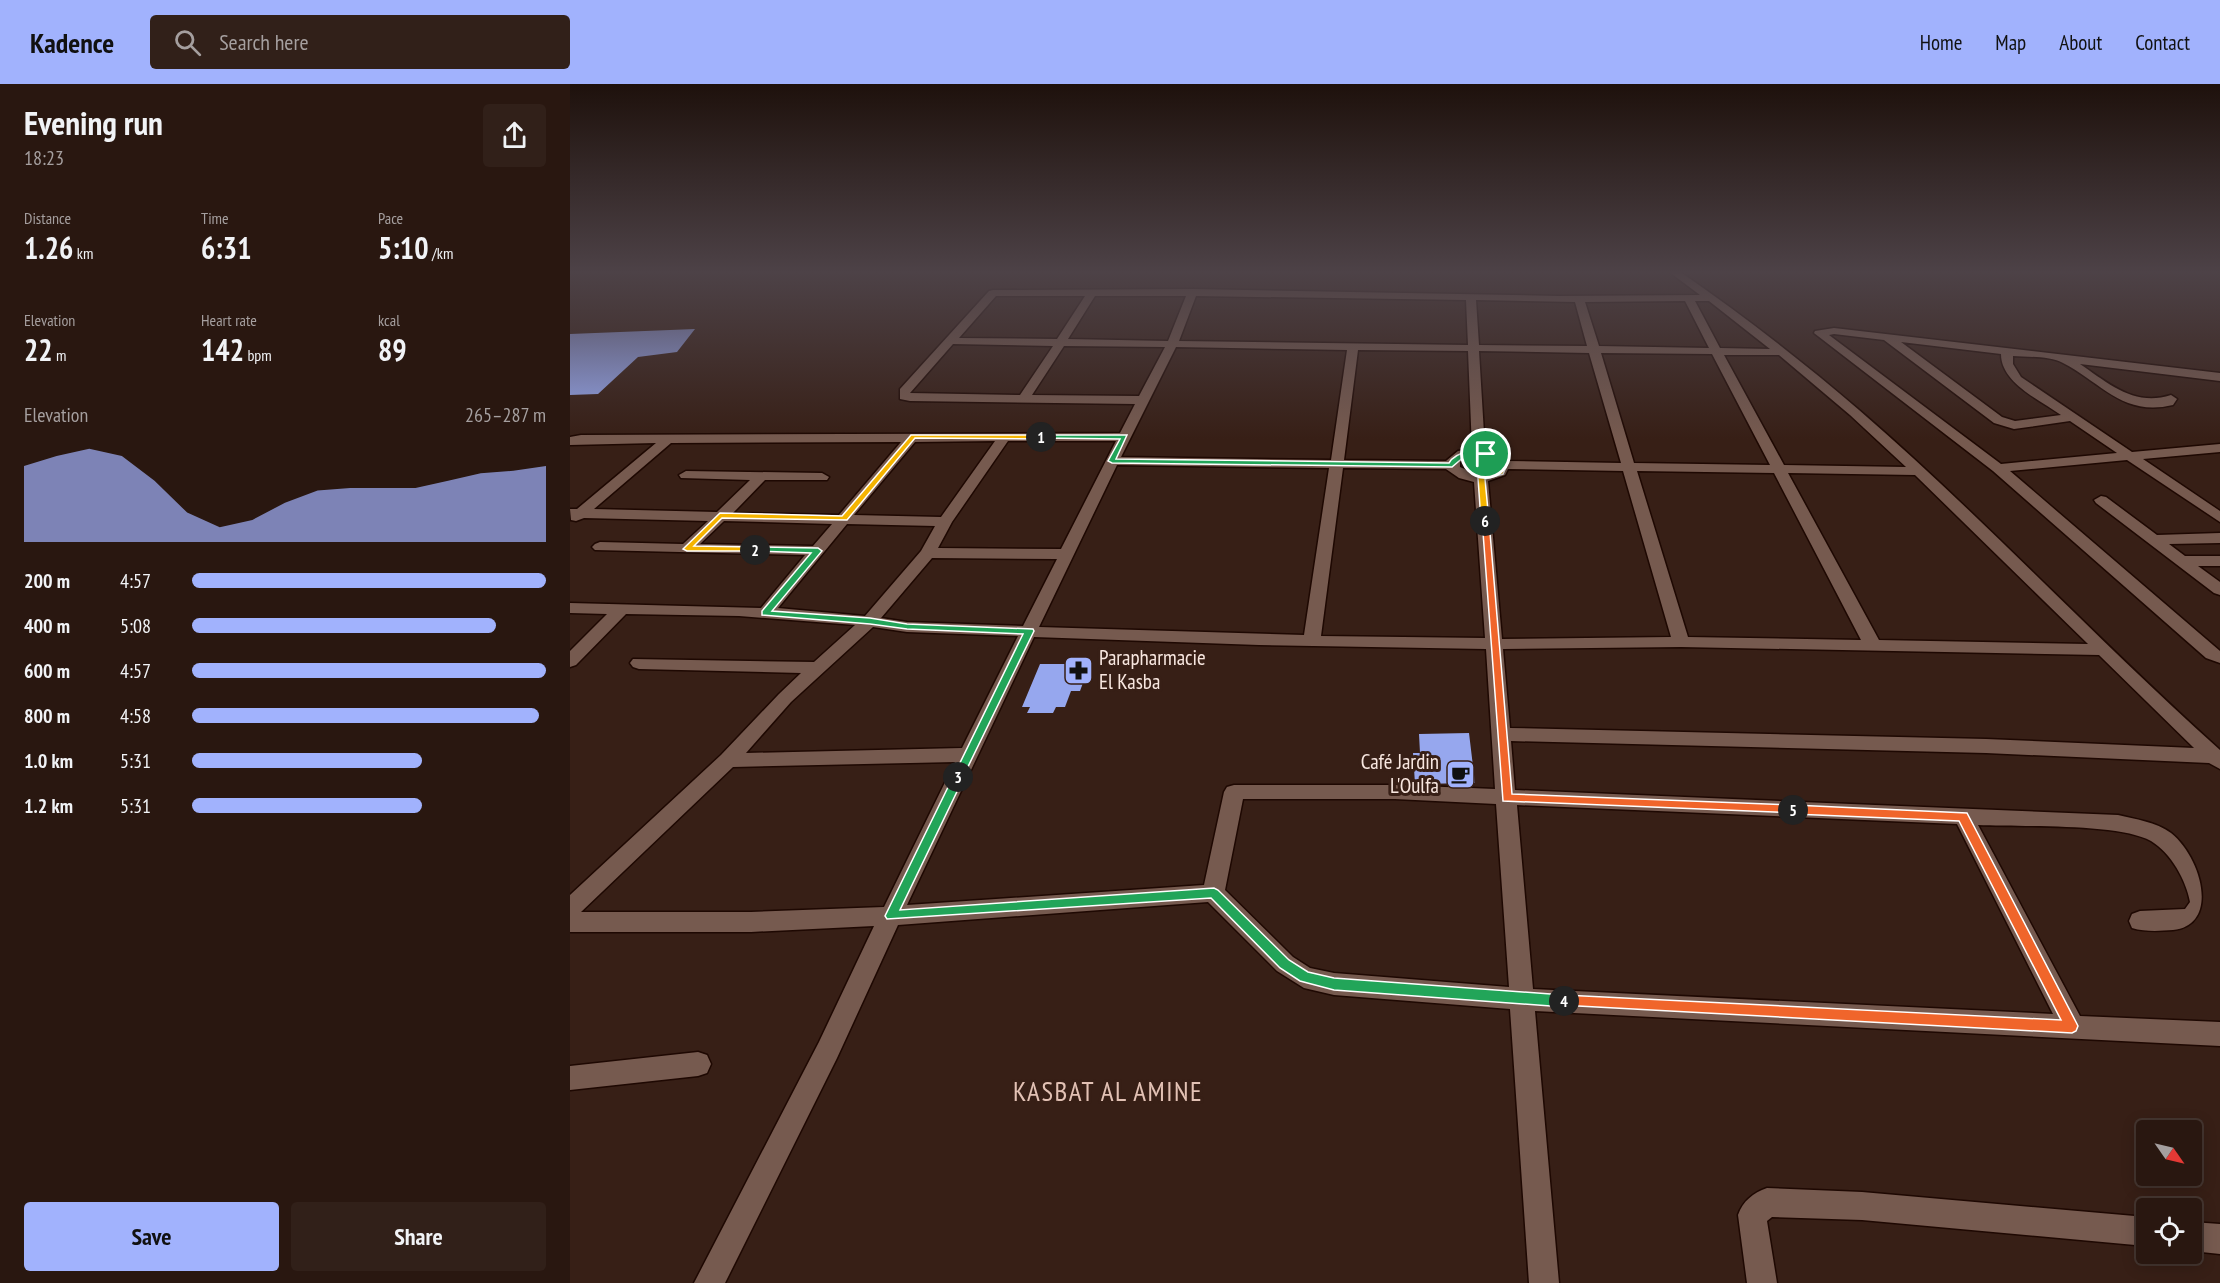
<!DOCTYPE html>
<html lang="en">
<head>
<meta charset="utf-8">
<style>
	:root { --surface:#291710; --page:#312019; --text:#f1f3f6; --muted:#a59f9f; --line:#453630; --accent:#a1b2fd }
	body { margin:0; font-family:"PT Sans Narrow",sans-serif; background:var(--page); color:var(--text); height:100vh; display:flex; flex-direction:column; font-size:22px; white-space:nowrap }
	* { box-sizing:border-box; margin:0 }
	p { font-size:20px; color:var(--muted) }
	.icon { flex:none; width:33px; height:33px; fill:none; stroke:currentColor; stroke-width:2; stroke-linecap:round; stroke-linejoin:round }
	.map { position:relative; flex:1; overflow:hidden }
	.drawer { display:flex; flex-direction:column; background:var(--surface); width:570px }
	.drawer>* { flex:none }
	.needle { width:39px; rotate:124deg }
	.fabs { position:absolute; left:1566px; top:1036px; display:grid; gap:12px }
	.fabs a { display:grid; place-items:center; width:66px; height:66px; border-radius:6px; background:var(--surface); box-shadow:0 3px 15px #0003,0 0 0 2px var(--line); font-size:30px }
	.pin { position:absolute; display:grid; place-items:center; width:51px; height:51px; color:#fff; margin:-26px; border:3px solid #fff; border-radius:50%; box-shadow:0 2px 6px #0007 }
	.km { position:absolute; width:30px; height:30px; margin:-15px; border-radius:50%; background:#222; color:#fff; font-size:16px; line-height:30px; text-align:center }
	.round { display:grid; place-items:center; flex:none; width:63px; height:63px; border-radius:6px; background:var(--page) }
	.overview { display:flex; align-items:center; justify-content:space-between; height:102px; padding:0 24px }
	h1 { font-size:33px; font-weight:700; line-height:45px }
	.metrics { display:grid; grid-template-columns:repeat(3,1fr); gap:9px; height:102px; padding:6px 24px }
	.metrics div { display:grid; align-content:center }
	.metrics b { font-size:30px; font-weight:700 }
	.metrics small { font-size:16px; font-weight:400 }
	.metrics p { font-size:16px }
	.chart { height:168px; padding:12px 24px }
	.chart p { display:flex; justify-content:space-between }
	.chart svg { width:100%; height:108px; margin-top:6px; fill:var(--accent); opacity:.7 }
	.cta { display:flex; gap:12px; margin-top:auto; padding:12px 24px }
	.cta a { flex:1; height:69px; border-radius:6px; background:var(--accent); color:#111; font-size:24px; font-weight:700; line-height:69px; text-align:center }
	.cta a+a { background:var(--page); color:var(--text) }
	ul { padding:0 24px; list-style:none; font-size:20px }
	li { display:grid; grid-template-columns:96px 72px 1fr; align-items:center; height:45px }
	li i { height:15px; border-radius:8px; background:var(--accent) }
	header { display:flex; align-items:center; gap:36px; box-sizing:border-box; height:84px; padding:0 30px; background:var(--accent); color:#111 }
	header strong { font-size:28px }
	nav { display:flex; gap:33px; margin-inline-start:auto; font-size:21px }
	.search { width:420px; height:54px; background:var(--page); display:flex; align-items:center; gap:15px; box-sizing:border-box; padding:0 21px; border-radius:6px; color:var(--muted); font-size:22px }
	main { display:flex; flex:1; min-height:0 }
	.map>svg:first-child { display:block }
	.building { fill:#96a7ee }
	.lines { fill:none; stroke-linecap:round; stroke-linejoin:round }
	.street-casing { stroke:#1e0802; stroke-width:3 }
	.street { fill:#765a4f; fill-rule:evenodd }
	.split-1 { fill:#22a559; stroke:#fff; stroke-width:1.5 }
	.split-2 { fill:#f5b400; stroke:#fff; stroke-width:1.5 }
	.split-3 { fill:#22a559; stroke:#fff; stroke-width:1.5 }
	.split-4 { fill:#22a559; stroke:#fff; stroke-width:1.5 }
	.split-5 { fill:#f0652b; stroke:#fff; stroke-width:1.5 }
	.split-6 { fill:#f0652b; stroke:#fff; stroke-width:1.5 }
	.split-7 { fill:#f5b400; stroke:#fff; stroke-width:1.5 }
	.labels { text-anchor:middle; stroke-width:6; stroke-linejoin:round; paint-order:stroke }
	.poi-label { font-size:21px; fill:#f8e7e0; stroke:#371f16; text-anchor:start }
	.near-neighbourhood-label { font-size:27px; letter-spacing:1.5px; fill:#e2c1b4; stroke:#371f16 }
</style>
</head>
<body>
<header>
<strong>Kadence</strong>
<div class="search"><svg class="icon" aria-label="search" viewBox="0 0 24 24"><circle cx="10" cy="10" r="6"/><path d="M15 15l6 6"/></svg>Search here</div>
<nav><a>Home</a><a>Map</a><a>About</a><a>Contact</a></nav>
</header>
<main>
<section class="drawer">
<div class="overview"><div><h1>Evening run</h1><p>18:23</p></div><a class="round"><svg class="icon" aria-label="share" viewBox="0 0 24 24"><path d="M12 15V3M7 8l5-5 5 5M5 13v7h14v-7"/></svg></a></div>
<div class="metrics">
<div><p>Distance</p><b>1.26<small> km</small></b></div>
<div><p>Time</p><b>6:31</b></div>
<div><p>Pace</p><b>5:10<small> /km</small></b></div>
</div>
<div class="metrics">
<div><p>Elevation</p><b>22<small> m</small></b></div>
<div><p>Heart rate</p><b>142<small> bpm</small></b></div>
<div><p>kcal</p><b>89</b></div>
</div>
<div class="chart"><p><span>Elevation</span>265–287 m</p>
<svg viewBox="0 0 160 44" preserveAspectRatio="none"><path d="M0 44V13L10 9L20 6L30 9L40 19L50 32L60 38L70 35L80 28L90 23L100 22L110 22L120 22L130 19L140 16L150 15L160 13V44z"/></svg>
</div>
<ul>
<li><b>200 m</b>4:57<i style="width:100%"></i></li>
<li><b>400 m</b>5:08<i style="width:86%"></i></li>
<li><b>600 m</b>4:57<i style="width:100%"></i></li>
<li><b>800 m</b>4:58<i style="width:98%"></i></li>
<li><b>1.0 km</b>5:31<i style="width:65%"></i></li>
<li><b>1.2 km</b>5:31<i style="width:65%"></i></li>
</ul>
<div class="cta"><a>Save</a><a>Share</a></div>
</section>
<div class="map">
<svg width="1650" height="1199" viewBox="0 0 1650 1199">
	<rect width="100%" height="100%" fill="#371f16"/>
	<!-- building -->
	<path class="building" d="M125,245L107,268L68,273L28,310L0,311V250Z
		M470,580H520L510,607H501L495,623H486L483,629H457L460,623H452Z
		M899,649L905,699L845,700L843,669H850L849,650Z"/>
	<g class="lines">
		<defs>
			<path id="street" d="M1098,187H1109C1171,230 1231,276 1289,326C1414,434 1527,556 1650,666V685L1639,679L1416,669L941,657L945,706L1548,731C1565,735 1586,738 1601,749C1632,774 1650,841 1603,846C1590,847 1575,848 1562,844L1559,837L1562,830L1570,827L1615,825L1620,818C1616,796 1601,769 1581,757C1549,739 1448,743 1408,741L1510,932L1650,938V962L965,927L989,1199H959L940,925L764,911L734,904L707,887L638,818L328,841L267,974L155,1199H124L249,958L304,842L181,848H0V811L151,671L209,610L231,589L69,585L63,583L60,579L63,575L244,578L285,541L169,532L56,530L6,581L0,583V567L37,530L0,529V519L191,524L235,471L25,466L22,463L25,460L30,458L113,460L138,437L14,434L6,437L1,436L0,425H7L86,359L0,361V353L11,351L550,349L565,320L340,317L330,315V305L419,207L423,206L623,205L989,212L1130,211ZM426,212H515L487,255L389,254ZM525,212H616L598,257L498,255ZM626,212L896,216L898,261L609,257ZM906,216L1005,218L1017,262L909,261ZM1115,217L1139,264L1029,262L1015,218ZM1125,217H1139L1200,265L1150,264ZM383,260L483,262L450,311L340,309ZM494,262L595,263L569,312L462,311ZM606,263L777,266L761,376L551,373ZM788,266L898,267L902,365L888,367L876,377L774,376ZM909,267L1019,269L1051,379L937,377L931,371L915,366ZM1031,269L1142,270L1200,381L1064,379ZM1154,271H1209L1280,331L1336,383L1214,381ZM425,357L371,433L284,431L345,358ZM438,357H546L491,465L368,464L382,438ZM331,358L269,431L163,429L195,396H257L259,393L252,389L116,387L109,391L111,394L180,396L147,428L24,425L101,359ZM909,373L919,375L926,381L924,386L906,390L890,383V378L896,374ZM547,381L759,384L734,551L469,543ZM773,384L876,385L889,394L904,398L915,554L751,552ZM938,385L1053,387L1101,553L932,555L918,397L935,391ZM1067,387L1204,389L1291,556L1118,553ZM1218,389L1345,391L1518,560L1309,556ZM154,437L262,440L243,462L130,460ZM277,440L365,442L351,467L295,532L208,524ZM362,474L487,475L453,542L337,538L311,534ZM303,543L337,548L448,552L392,664L176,669L221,618ZM464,553L689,561L916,565L925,705L825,701H664L657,703L654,708L634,801L337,821ZM1111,563L1529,571L1624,664L1416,655L940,644L933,565ZM385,678L314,823L181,828H11L163,683ZM673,715H825L926,720L939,903L764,889L740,884L723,873L655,806ZM947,721L1387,740L1483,930L963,905Z
				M1264,244L1650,289V297L1510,280C1539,300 1565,323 1601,311L1607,315L1603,321C1553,333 1532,299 1493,279C1481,272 1457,273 1443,272V280L1451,293L1562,368L1650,360V368L1573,375L1650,427V438L1557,376L1440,387L1650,567V579L1636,574L1423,387L1244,249L1245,247ZM1264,250L1314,256L1424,339L1444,345L1500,337L1547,369L1431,380L1259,251ZM1331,258L1431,270C1431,299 1470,316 1491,331L1445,337L1432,333Z
				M1531,412L1536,413L1587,451L1650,449V459L1599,460L1615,472H1650V482H1628L1650,498V511L1644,509L1526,419L1524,416Z
				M128,968L137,971L141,980L137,989L128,992L0,1006V982Z
				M1197,1104L1292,1108L1576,1133V1162L1292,1136L1202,1133L1197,1137L1207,1199H1177L1168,1131C1173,1117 1183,1109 1197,1104Z
				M1622,1138L1650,1140V1170L1622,1167Z"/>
		</defs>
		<!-- street casing -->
		<use href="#street" class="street-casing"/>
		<!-- street -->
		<use href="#street" class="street"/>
	</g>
	<!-- sky -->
	<linearGradient id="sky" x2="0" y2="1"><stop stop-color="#1e110c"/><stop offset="0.53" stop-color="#4d4247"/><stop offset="1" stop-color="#4d4247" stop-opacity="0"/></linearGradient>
	<rect width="1650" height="355" fill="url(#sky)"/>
	<!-- split-1 -->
	<path class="split-1" d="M471,351H557L546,375L879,379C886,367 908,364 920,370L895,372L882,383L542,379L538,377L550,355L468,354Z"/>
	<!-- split-2 -->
	<path class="split-2" d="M341,351H471L474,353L471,355L345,354L277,436L152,434L124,462L185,463L188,464V467H117L113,465L150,429L272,432Z"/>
	<!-- split-3 -->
	<path class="split-3" d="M185,463L248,464L252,467L202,527L300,534L337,540L463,545L464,547L392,695L388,697L383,693L453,550L337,545L300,540L192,531V527L241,469L182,467V464Z"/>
	<!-- split-4 -->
	<path class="split-4" d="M388,689L394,693L330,826L644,804L648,806L719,876L738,888L764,894L994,911L999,913L1001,917L999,921L994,923L764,906L730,897L710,884L641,814L317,835L315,832L383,693Z"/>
	<!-- split-5 -->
	<path class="split-5" d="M1223,721L1397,729L1506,938L1508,942L1506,947L1502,949L990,921L988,917L990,913L994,911L1491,936L1389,737L1223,730L1217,726Z"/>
	<!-- split-6 -->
	<path class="split-6" d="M912,435L919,437L942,710L1223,721L1228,726L1227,729L933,717Z"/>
	<!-- split-7 -->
	<path class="split-7" d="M916,367L930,373L937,381L933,390L915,395L919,437L915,439L911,437L908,394L927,387L930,381L925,376L914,371Z"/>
	<!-- icons -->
	<defs>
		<symbol id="pharmacy-square" viewBox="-11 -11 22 22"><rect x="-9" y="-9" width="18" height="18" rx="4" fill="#a1b2fd" stroke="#371f16"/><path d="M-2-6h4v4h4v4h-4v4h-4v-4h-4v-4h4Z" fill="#111"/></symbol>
		<symbol id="cafe-square" viewBox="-11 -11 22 22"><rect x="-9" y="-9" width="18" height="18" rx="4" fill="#a1b2fd" stroke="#371f16"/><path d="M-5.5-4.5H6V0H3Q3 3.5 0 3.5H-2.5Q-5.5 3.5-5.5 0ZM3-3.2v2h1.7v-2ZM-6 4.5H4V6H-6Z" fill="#111"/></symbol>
	</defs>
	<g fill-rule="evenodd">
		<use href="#pharmacy-square" x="492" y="570" width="33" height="33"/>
		<use href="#cafe-square" x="874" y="674" width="33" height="33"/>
	</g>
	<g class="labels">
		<!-- poi labels -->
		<g class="poi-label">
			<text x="529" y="581">Parapharmacie<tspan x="529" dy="24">El Kasba</tspan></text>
			<text x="869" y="685" text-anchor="end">Café Jardin<tspan x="869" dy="24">L'Oulfa</tspan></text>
		</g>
		<!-- near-neighbourhood labels -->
		<g class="near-neighbourhood-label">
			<text x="538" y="1017">KASBAT AL AMINE</text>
		</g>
	</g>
</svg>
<div class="fabs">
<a><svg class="needle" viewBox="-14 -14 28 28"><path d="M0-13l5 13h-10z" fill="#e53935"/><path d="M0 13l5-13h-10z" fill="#a59f9f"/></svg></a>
<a><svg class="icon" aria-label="locate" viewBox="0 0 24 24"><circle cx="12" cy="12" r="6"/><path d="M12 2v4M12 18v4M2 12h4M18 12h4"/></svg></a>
</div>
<div class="pin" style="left:916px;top:370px;background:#1e9e55"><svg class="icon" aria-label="arrive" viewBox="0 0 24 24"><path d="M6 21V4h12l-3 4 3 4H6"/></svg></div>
<b class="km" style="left:471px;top:353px">1</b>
<b class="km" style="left:185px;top:466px">2</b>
<b class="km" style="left:388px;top:693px">3</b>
<b class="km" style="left:994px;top:917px">4</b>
<b class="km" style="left:1223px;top:726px">5</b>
<b class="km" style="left:915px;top:437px">6</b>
</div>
</main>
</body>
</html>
